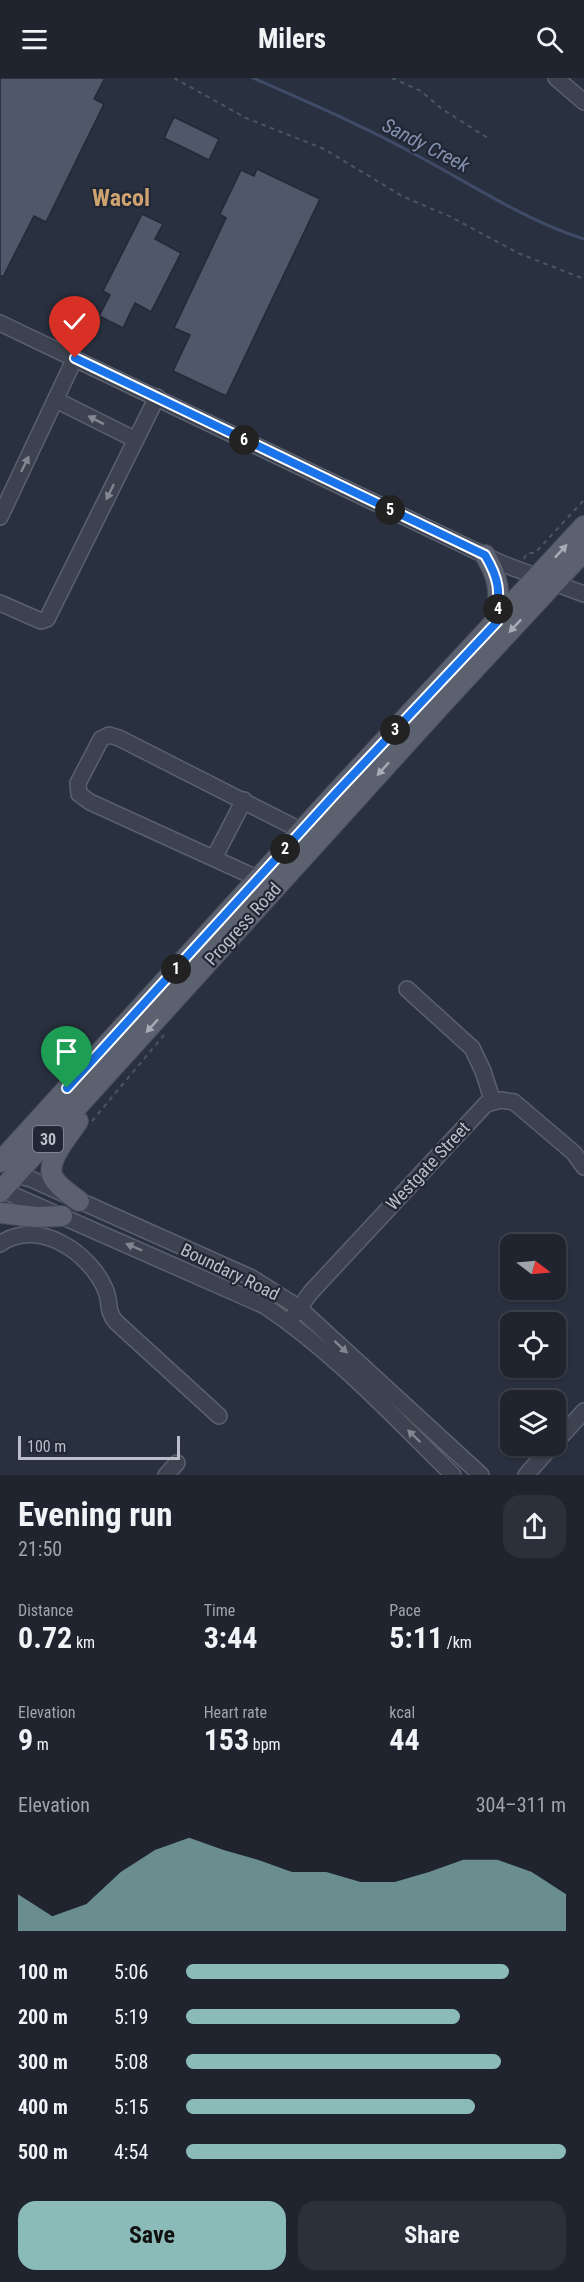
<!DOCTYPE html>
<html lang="en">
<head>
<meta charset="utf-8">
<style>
	:root { --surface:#1f242f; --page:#2c303b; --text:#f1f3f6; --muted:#a1a4aa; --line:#3c414b; --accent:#8bbbb9 }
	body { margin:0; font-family:"Roboto Condensed",sans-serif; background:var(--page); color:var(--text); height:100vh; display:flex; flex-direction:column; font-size:22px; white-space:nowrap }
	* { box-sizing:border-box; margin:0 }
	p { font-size:20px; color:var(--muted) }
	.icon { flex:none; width:33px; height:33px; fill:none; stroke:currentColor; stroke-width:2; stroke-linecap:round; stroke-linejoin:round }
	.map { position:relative; height:1397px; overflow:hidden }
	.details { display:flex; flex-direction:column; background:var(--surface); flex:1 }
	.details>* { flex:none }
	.needle { width:39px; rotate:106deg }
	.tools { position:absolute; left:500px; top:1156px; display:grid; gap:12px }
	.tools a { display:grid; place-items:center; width:66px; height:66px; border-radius:12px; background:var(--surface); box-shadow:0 2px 4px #0004,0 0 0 2px var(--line); font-size:30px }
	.scale { position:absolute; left:18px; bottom:15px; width:162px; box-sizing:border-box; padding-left:6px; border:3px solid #b9beca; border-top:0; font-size:16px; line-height:21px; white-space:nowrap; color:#b9beca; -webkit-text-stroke:4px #212735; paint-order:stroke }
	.pin { position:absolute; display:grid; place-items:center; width:51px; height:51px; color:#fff; margin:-62px -26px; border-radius:50% 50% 50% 0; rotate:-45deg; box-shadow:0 0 6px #0007 }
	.pin .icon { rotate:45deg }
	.km { position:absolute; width:30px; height:30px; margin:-15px; border-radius:50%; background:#222; color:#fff; font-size:16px; line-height:30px; text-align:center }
	.round { display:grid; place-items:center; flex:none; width:63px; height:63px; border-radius:18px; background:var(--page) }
	.head { display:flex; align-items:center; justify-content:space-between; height:102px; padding:0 18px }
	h1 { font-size:33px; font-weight:700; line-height:45px }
	.metrics { display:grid; grid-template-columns:repeat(3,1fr); gap:9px; height:102px; padding:6px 18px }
	.metrics div { display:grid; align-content:center }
	.metrics b { font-size:30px; font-weight:700 }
	.metrics small { font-size:16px; font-weight:400 }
	.metrics p { font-size:16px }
	.chart { height:168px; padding:12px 18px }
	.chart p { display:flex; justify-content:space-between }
	.chart svg { width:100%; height:108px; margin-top:6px; fill:var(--accent); opacity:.7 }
	.cta { display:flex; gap:12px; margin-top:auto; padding:12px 18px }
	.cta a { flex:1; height:69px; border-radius:18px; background:var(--accent); color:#111; font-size:24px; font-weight:700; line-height:69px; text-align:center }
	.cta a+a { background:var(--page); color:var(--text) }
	ul { padding:0 18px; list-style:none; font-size:20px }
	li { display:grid; grid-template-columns:96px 72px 1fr; align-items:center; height:45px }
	li i { height:15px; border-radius:8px; background:var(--accent) }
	header { display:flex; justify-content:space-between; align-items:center; height:78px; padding:0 18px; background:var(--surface); font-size:27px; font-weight:700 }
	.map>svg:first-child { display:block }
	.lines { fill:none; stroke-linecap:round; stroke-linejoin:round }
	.stream { stroke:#404c67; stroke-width:3 }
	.building { fill:#4f5768; stroke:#232937; stroke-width:1.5 }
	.minor-casing { stroke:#5a606d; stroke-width:18 }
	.major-casing { stroke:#464b59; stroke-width:22 }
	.path { stroke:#49585d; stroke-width:2; stroke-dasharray:4.5 4.5; stroke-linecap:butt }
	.minor { stroke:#3c424f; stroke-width:15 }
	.major { stroke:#5b616f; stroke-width:20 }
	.oneway { fill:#818693 }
	.oneway2 { fill:#a6abb8 }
	.route-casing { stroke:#fff; stroke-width:12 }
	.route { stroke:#1a73e8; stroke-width:8 }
	.labels { text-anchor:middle; stroke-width:4.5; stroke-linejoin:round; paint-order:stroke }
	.shield { fill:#212735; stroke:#8b919d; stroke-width:1.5 }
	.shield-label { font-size:16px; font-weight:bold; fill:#b9beca }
	.street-label { font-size:18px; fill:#b9beca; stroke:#212735 }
	.water-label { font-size:20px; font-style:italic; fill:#8491ae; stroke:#212735 }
	.district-label { font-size:24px; font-weight:bold; fill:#cda271; stroke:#212735 }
</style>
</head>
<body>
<header><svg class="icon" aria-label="menu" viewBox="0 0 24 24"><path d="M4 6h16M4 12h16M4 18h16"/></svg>Milers<svg class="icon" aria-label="search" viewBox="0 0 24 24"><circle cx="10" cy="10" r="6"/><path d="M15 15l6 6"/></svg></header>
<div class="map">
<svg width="584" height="1397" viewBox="0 0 584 1397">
	<rect width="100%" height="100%" fill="#29303f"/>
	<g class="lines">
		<!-- stream -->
		<path class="stream" d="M253,0C310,25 366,49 420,79C474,108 525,142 584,161"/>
	</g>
	<!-- building -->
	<path class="building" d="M0,0H105L94,21L104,26L46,144L34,138L3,199L0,197Z
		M174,39L219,61L209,82L164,60Z
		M257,91L320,121L226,318L173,293L190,257L174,250L226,140L220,136L241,92L254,98Z
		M142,136L163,146L155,161L181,175L151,234L135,225L123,250L99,238L110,217L103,213Z"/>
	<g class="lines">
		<defs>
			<path id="minor" d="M556,0L584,24
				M0,245L503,486L584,516
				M56,322L136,362
				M0,439L75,280
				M0,525L41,543L47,541L157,319
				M214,780L244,722
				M259,801L90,724L79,716L78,705L101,661L109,657L119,660L302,753
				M407,911L472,970L483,993L493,1024
				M16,1097L31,1101L252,1200L298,1229L481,1397
				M2,1112L265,1228C335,1275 393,1338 453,1397
				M0,1166C38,1139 91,1175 106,1213C111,1226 106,1232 116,1244L219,1338
				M294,1237L311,1214L486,1026L501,1022L514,1024L574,1075L584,1089
				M555,1365L584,1333
				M166,1397L177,1385
				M526,1397L552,1368"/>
			<path id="major" d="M485,477C501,504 499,514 497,544
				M78,1043C70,1057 43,1084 54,1101C59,1109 71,1117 79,1123
				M0,1084L335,716L584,448
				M0,1114L443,625L584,473
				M0,1135L37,1139L62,1138"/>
		</defs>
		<!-- minor casing -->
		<use href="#minor" class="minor-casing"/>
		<!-- major casing -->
		<use href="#major" class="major-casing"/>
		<!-- path -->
		<path class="path" d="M174,0L246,40L324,71L402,118L451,139L518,175L584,201
			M392,0L421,13L442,31L491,62
			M524,481L527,475H535L584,422
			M92,1043L164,957"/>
		<!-- minor -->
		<use href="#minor" class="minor"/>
		<!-- major -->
		<use href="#major" class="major"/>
	</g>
	<!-- one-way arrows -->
	<defs><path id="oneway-solid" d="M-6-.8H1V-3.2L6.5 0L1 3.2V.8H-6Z" transform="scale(1.5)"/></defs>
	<g class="oneway">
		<use href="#oneway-solid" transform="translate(96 342) rotate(-153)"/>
		<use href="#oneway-solid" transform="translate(25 386) rotate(-64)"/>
		<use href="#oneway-solid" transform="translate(110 414) rotate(116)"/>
		<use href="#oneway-solid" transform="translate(134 1169) rotate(-157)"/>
		<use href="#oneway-solid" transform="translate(341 1269) rotate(43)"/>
		<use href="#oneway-solid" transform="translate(414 1358) rotate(-136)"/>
	</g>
	<g class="oneway2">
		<use href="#oneway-solid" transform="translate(561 473) rotate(-47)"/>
		<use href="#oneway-solid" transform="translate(515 548) rotate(133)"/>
		<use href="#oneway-solid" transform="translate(383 691) rotate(132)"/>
		<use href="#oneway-solid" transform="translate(152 948) rotate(132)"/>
	</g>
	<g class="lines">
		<defs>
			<path id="route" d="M67,1010L335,716L497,544C499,514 501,504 485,477L75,280"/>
		</defs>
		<!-- route casing -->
		<use href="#route" class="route-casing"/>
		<!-- route -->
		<use href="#route" class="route"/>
	</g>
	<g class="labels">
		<!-- shield labels -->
		<rect class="shield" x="33" y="1048" width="30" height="26" rx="4.5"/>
		<g class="shield-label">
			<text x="48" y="1067">30</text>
		</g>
		<!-- street labels -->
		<g class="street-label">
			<text transform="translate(243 846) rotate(-48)" y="6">Progress Road</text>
			<text transform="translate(428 1088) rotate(-47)" y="6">Westgate Street</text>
			<text transform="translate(230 1194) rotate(26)" y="6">Boundary Road</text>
		</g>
		<!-- water labels -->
		<g class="water-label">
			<text transform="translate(426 67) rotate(27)" y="7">Sandy Creek</text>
		</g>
		<!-- district labels -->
		<g class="district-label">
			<text x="121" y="128">Wacol</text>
		</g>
	</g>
</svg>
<div class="tools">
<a><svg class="needle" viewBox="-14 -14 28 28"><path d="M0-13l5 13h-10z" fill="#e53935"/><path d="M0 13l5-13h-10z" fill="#a1a4aa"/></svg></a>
<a><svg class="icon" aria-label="locate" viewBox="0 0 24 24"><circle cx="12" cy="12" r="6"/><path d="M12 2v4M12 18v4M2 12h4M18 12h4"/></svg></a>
<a><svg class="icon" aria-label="layers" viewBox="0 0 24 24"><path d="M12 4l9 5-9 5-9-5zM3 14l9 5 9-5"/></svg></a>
</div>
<div class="scale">100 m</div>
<div class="pin" style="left:67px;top:1010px;background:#1e9e55"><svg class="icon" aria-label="arrive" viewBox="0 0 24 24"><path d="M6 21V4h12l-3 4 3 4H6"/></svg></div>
<div class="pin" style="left:75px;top:280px;background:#d93025"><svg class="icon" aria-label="check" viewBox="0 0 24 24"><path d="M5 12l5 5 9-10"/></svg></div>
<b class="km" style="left:176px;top:891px">1</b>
<b class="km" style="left:285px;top:771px">2</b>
<b class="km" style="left:395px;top:652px">3</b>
<b class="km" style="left:498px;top:531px">4</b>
<b class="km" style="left:390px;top:432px">5</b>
<b class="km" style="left:244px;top:362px">6</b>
</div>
<section class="details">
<div class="head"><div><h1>Evening run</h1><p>21:50</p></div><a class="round"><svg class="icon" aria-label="share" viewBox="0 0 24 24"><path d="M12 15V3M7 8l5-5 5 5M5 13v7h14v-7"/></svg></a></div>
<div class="metrics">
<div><p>Distance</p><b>0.72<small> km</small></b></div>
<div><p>Time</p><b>3:44</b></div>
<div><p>Pace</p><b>5:11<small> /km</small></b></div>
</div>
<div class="metrics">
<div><p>Elevation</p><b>9<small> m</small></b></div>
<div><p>Heart rate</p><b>153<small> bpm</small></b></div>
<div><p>kcal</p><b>44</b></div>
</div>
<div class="chart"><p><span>Elevation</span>304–311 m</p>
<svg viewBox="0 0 160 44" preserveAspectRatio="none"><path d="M0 44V29L10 38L20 33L30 20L40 11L50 6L60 11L70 15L80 20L90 20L100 24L110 24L120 20L130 15L140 15L150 20L160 29V44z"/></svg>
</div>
<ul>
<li><b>100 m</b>5:06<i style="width:85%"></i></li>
<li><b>200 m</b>5:19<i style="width:72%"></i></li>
<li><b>300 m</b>5:08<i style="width:83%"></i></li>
<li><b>400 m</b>5:15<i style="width:76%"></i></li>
<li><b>500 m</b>4:54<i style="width:100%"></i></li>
</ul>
<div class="cta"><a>Save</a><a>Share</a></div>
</section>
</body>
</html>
